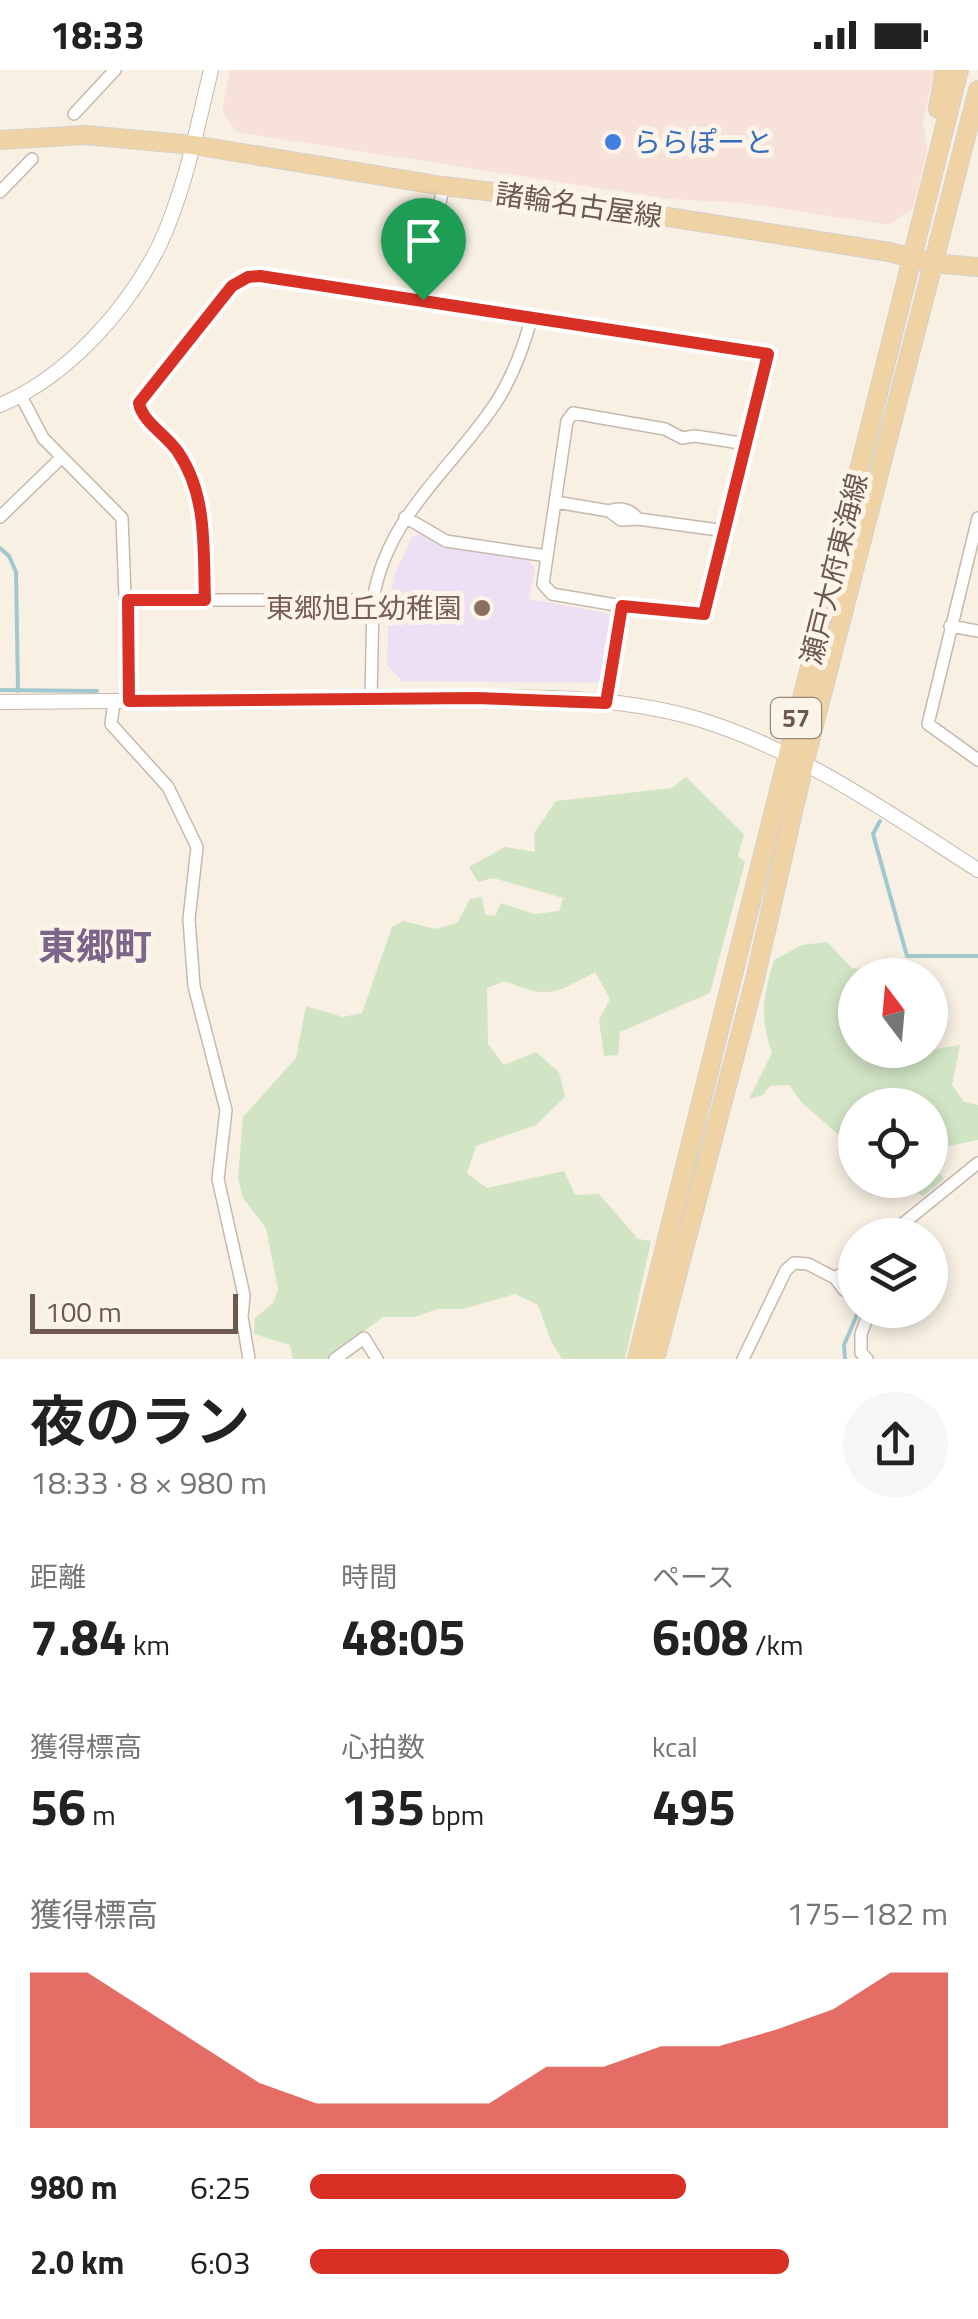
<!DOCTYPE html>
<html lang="ja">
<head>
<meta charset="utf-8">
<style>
	:root { --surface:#fff; --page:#f6f6f6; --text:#222; --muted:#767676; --accent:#d93025 }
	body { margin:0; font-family:"Titillium Web","Noto Sans JP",sans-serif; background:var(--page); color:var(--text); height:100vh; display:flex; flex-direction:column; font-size:38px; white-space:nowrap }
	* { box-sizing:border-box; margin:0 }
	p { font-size:32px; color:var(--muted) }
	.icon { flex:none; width:55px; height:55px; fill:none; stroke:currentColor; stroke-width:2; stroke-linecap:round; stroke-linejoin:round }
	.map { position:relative; height:1289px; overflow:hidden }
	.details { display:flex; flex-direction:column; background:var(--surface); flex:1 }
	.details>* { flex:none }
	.needle { width:65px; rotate:344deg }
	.tools { position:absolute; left:838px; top:888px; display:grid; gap:20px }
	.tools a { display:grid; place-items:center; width:110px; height:110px; border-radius:50%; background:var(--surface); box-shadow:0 5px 15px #0003; font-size:50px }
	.scale { position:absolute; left:30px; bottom:25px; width:208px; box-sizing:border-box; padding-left:10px; border:5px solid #6d584d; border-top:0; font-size:28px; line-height:35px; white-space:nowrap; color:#6d584d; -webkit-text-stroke:8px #fcf4e8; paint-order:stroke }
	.pin { position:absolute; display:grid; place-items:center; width:85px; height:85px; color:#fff; margin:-102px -42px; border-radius:50% 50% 50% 0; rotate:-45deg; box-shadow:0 0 10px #0007 }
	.pin .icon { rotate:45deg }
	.round { display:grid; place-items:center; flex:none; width:105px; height:105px; border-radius:52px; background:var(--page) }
	.head { display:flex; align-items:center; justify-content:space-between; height:170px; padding:0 30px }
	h1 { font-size:55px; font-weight:700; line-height:75px }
	.figures { display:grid; grid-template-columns:repeat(3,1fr); gap:15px; height:170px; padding:10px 30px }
	.figures div { display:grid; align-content:center }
	.figures b { font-size:50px; font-weight:700 }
	.figures small { font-size:28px; font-weight:400 }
	.figures p { font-size:28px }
	.chart { height:280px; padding:20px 30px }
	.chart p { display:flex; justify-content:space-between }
	.chart svg { width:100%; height:180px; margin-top:10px; fill:var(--accent); opacity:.7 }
	ul { padding:0 30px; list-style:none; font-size:32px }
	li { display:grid; grid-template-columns:160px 120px 1fr; align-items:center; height:75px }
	li i { height:25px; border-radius:12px; background:var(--accent) }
	.status { display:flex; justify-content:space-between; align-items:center; height:70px; padding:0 50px; background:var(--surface); direction:ltr }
	.status svg { height:28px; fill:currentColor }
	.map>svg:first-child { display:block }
	.commercial { fill:#f7e1d8 }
	.education { fill:#ede0f4 }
	.green { fill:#d1e4c4 }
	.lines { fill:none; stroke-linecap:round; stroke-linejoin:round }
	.stream { stroke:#a2c8cf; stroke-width:4 }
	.minor-casing { stroke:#c7b8ac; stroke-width:14 }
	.tertiary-casing { stroke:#c7b8ac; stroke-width:16 }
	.primary-casing { stroke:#d6d0cd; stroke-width:20 }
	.minor { stroke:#fff; stroke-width:11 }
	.tertiary { stroke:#fff; stroke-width:14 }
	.primary { stroke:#efd3a4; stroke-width:18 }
	.route-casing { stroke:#fff; stroke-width:20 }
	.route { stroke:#d93025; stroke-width:12 }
	.shop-dot { fill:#3f7fe0; stroke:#fcf4e8; stroke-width:4 }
	.education-dot { fill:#8d6e63; stroke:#fcf4e8; stroke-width:4 }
	.labels { text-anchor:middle; stroke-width:10; stroke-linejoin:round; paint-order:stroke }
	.shield { fill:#fcf4e8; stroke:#98877c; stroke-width:2.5 }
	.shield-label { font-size:25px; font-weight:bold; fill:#6d584d }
	.shop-label { font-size:28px; fill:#366cbe; stroke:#fcf4e8; text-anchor:start }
	.street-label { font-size:28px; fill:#6d584d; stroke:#fcf4e8 }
	.education-label { font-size:28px; fill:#785e54; stroke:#fcf4e8; text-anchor:end }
	.district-label { font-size:38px; font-weight:bold; fill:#7d6589; stroke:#fcf4e8 }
</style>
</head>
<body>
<div class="status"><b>18:33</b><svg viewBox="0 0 49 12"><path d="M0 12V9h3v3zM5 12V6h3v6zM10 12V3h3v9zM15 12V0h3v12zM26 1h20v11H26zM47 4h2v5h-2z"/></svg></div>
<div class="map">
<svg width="978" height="1289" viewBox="0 0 978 1289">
	<rect width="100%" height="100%" fill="#f8f0e3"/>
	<!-- commercial -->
	<path class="commercial" d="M230,0H935L923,51L927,82L913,139L889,155L745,133L670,129L237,62L222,41Z"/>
	<!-- education -->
	<path class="education" d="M423,463L451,478L528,490L535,499L529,529L613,544L602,609L594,613L402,611L387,595L389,529L396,501L412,467Z"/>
	<!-- green -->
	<path class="green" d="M686,707L744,764L738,786L745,792L710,923L620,962L618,985L604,986L599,950L610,929L595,902C556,923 549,930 505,911L487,918L488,974L504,995L536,982L559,1002L565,1027L536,1055L476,1076L467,1103L487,1118L564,1101L575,1125L599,1124L638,1169L651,1171L625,1289H562L551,1271L538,1235L515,1224L463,1239H437L415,1247H383L326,1289H293L290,1275L254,1264L255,1248L273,1233L278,1219L266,1158L243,1128L238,1109L243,1047L296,988L306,936L343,947L362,943L392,857L403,851L435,859L457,853L470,829L482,827L485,845L495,846L501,833L534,844L559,841L563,828L493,808L478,812L469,797L505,777L535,782L534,763L556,731L672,718Z
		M827,872L852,898L870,900L873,905H855V980H930L960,975L952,1015L964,1032L978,1035V1070L934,1079L933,1095L944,1109L923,1126L890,1110H930V1035H855V1079L802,1033L789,1015L770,1016L763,1025L749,1029L772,983C759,945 763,928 774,890L802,875Z"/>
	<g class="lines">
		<!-- stream -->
		<path class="stream" d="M0,478L9,486L16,502L18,621
			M0,620L97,621
			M880,751L873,764L907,886H978
			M845,1289L844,1275L859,1240"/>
		<defs>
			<path id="minor" d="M74,44L115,0
				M0,122L32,89
				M423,230L768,284L769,288L704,544L622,536L552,524L543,514L567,351L573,343L665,359L682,368L695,366L747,374
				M21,326L43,368L122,448L129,631
				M556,432L609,441L621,450L638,449L726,461
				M609,441C620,437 630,439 638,449
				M0,447L62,387
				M405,447L446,471L547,486
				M978,448L928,654L978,690
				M128,530H205C203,483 207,434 184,392C174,374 138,348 140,330L232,216L248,207L260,206L423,230L443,116
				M205,530H373C387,444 452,400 497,331C514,304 524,276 532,246
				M950,556L978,561
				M371,629L373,530
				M114,632L111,654L168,717L197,777L189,849L194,916L226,1040L218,1109L244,1225L242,1247L249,1289
				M606,633L622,536
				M889,1165L978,1093
				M835,1208L844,1220L855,1224
				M335,1289L364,1268L377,1289
				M743,1289L786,1200L794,1193L808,1194L835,1208L855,1195
				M867,1289L861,1283V1264L870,1240"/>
			<path id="tertiary" d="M0,335C67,307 127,240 159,176C185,121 197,58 211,0
				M0,632C129,630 259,630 388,629C489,628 600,620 698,649C800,680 889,743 978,800"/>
			<path id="primary" d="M938,39L945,0
				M0,70L85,65L193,75L443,116L560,130L889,182L932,193L978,197
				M637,1289L959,0
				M655,1289L755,909L804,694L978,20"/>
		</defs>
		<!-- minor casing -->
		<use href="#minor" class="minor-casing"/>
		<!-- tertiary casing -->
		<use href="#tertiary" class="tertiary-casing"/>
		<!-- primary casing -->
		<use href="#primary" class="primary-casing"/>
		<!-- minor -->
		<use href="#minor" class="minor"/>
		<!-- tertiary -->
		<use href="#tertiary" class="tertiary"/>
		<!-- primary -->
		<use href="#primary" class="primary"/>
	</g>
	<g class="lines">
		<defs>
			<path id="route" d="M260,206L768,284L704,544L622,536L606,633L476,628L129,631L128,530H205C203,479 208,426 178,382C167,365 142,352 139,333L232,216L248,207Z"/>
		</defs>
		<!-- route casing -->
		<use href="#route" class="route-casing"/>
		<!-- route -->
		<use href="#route" class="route"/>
	</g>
	<!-- markers -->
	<circle class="shop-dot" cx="613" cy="72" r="10"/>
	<circle class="education-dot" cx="482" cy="538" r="10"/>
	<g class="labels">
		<!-- shield labels -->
		<rect class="shield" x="771" y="628" width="50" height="40" rx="8"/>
		<g class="shield-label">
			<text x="796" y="657">57</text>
		</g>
		<!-- shop labels -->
		<g class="shop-label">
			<text x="633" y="82">ららぽーと</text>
		</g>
		<!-- street labels -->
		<g class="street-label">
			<text transform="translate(579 135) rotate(8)" y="10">諸輪名古屋線</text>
			<text transform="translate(834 499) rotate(-76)" y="10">瀬戸大府東海線</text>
		</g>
		<!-- education labels -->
		<g class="education-label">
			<text x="462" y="548">東郷旭丘幼稚園</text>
		</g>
		<!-- district labels -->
		<g class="district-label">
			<text x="95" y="890">東郷町</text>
		</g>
	</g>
</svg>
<div class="tools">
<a><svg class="needle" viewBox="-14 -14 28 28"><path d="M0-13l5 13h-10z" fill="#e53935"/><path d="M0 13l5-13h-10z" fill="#767676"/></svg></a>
<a><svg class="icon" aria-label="locate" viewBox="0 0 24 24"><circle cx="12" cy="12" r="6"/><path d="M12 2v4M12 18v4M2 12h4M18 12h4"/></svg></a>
<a><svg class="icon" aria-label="layers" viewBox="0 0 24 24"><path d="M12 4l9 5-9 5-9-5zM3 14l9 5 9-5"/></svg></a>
</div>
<div class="scale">100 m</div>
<div class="pin" style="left:423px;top:230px;background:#1e9e55"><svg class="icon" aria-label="arrive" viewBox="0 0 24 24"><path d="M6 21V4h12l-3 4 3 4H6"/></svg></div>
</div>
<section class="details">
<div class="head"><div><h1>夜のラン</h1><p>18:33 · 8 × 980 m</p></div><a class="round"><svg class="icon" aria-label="share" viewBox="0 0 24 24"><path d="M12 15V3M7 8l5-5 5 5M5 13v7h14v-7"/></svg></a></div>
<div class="figures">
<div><p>距離</p><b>7.84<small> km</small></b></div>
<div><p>時間</p><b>48:05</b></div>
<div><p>ペース</p><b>6:08<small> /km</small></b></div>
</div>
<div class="figures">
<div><p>獲得標高</p><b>56<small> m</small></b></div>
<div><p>心拍数</p><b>135<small> bpm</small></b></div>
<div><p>kcal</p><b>495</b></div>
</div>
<div class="chart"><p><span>獲得標高</span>175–182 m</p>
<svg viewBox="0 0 160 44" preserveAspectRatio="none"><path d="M0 44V6L10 6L20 15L30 24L40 33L50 38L60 38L70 38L80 38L90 29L100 29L110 24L120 24L130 20L140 15L150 6L160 6V44z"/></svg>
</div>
<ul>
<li><b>980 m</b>6:25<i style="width:59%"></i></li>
<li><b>2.0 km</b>6:03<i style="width:75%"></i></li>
</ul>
</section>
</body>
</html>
